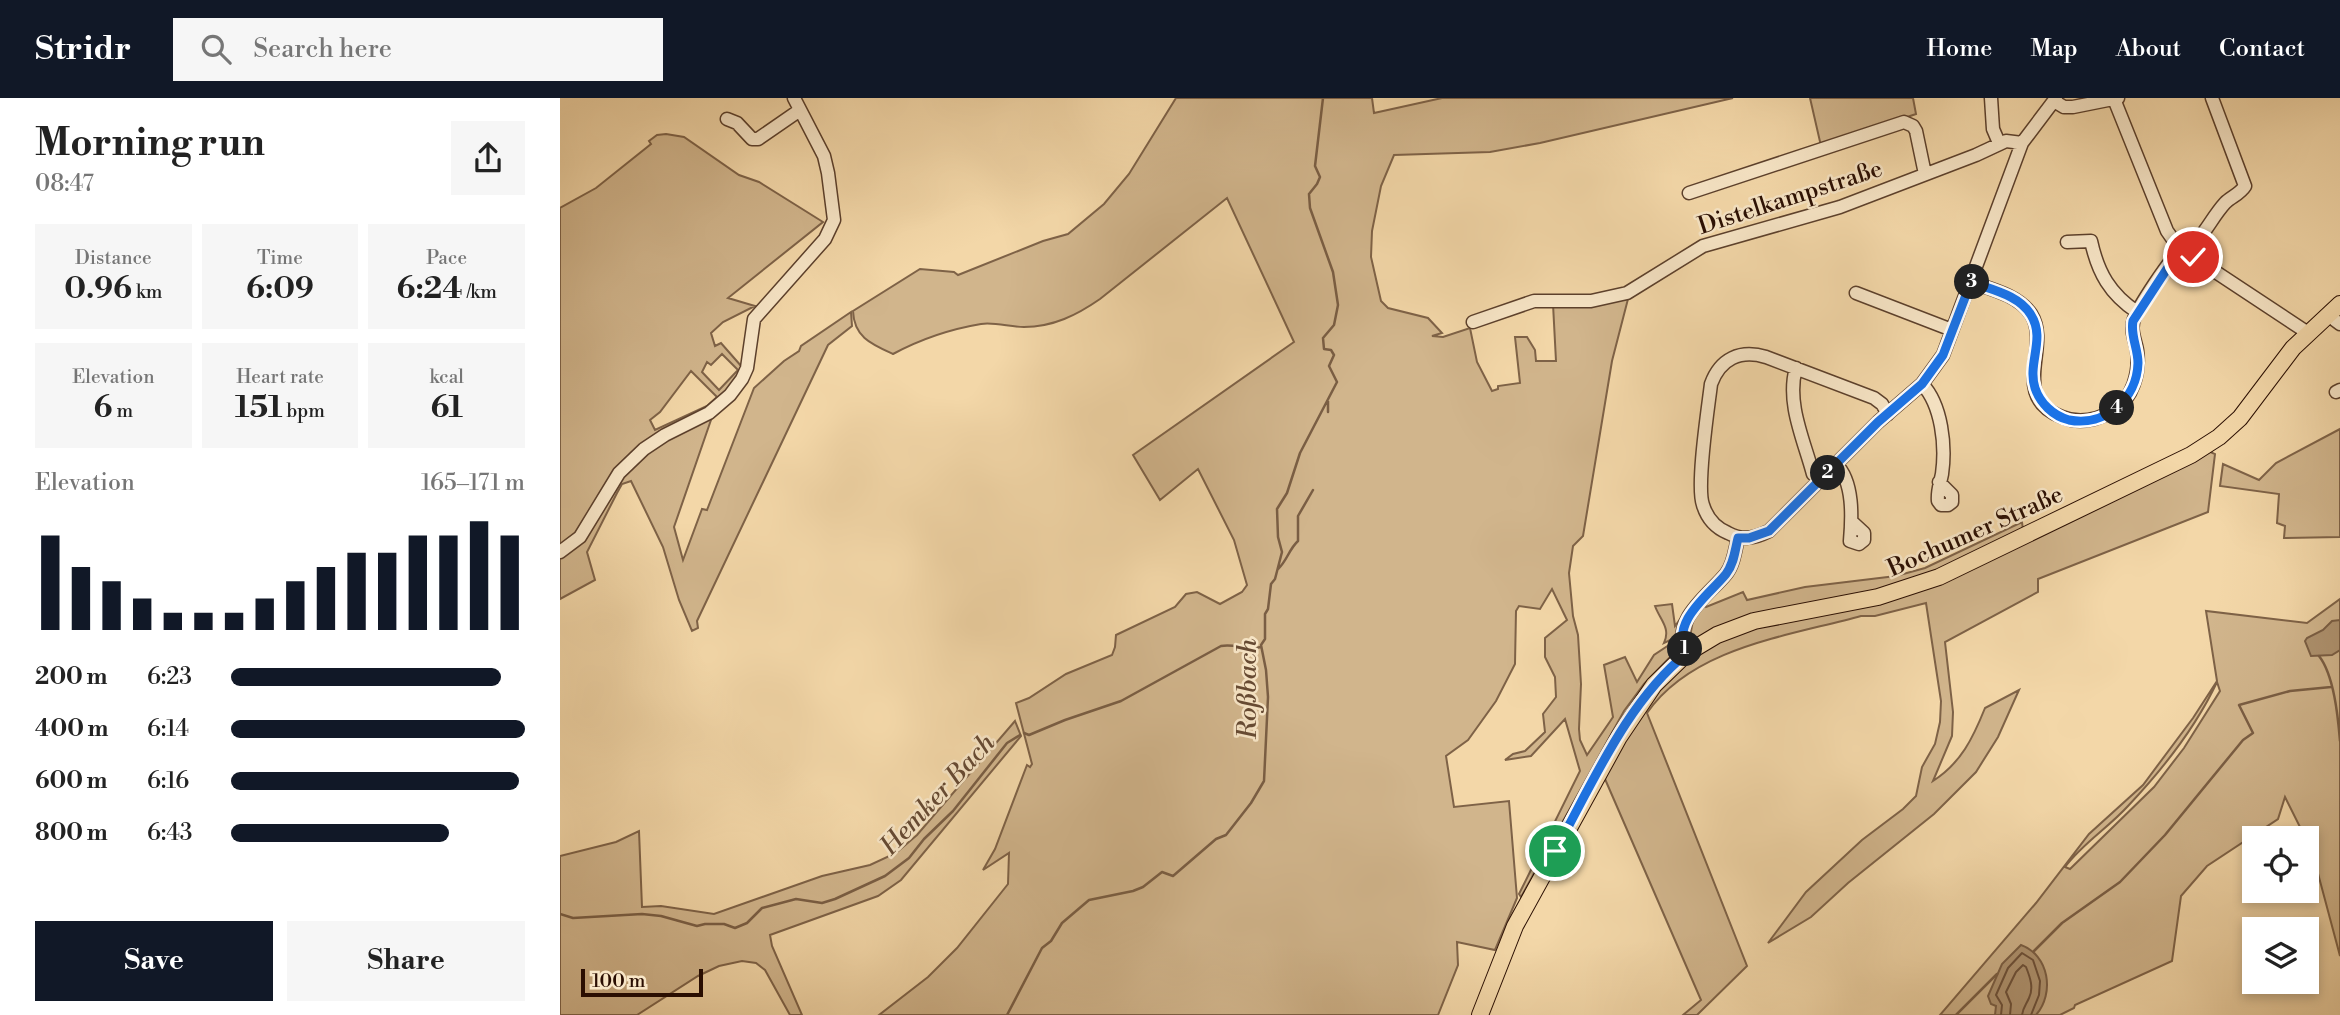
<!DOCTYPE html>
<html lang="en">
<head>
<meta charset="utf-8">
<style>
	:root { --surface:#fff; --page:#f6f6f6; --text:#222; --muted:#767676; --accent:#111827 }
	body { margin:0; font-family:"Libre Bodoni",serif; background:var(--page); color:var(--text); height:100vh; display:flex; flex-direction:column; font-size:26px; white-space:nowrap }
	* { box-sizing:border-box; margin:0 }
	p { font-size:23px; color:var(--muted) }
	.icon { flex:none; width:38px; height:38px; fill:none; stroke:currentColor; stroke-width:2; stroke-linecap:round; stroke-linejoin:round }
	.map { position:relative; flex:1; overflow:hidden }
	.details { display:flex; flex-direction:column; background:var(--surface); width:560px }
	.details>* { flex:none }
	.controls { position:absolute; left:1682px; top:728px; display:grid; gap:14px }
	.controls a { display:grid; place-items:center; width:77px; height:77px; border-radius:0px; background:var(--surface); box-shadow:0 4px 10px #0003; font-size:35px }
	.scale { position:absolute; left:21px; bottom:18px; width:122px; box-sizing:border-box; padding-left:7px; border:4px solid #2a0e02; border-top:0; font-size:19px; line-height:24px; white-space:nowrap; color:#2a0e02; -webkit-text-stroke:5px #f7e5c6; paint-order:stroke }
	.pin { position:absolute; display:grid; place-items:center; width:60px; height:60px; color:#fff; margin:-30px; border:4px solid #fff; border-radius:50%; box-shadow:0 2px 7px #0007 }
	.km { position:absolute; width:35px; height:35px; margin:-18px; border-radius:50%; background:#222; color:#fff; font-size:19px; line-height:35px; text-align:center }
	.round { display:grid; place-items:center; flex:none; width:74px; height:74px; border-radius:0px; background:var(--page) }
	.head { display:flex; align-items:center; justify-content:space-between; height:119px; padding:0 35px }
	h1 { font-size:38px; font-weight:800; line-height:52px }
	.figures { display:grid; grid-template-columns:repeat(3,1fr); gap:10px; height:119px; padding:7px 35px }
	.figures div { display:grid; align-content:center; border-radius:0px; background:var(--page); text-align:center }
	.figures b { font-size:30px; font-weight:800 }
	.figures small { font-size:19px; font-weight:400 }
	.figures p { font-size:19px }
	.chart { height:196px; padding:14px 35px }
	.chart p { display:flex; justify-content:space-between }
	.chart svg { width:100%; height:126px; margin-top:7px; stroke:var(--accent); stroke-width:6 }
	.button { display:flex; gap:14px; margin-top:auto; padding:14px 35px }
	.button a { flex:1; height:80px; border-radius:0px; background:var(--accent); color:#fff; font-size:28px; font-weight:800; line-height:80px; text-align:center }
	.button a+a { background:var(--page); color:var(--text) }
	ul { padding:0 35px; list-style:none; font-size:23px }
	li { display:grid; grid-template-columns:112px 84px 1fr; align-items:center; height:52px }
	li i { height:18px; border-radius:9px; background:var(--accent) }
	header { display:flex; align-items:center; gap:42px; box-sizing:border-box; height:98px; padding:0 35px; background:var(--accent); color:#fff }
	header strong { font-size:33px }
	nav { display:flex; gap:38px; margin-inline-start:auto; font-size:24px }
	.search { width:490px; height:63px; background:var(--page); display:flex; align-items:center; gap:18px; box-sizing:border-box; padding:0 24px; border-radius:0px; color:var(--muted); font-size:26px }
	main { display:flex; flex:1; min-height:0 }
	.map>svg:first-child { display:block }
	.green { fill:#d1b58c; stroke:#7e6247; stroke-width:2; fill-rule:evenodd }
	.water { fill:#af9370; stroke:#7a5e44; stroke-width:2 }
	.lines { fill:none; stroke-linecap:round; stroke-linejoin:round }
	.shore { stroke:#6c5039; stroke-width:2 }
	.stream { stroke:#7a5e44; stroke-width:2.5 }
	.minor-casing { stroke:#5c402c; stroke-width:15 }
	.major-casing { stroke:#2a0e02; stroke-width:18 }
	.minor { stroke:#f7e5c6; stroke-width:12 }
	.major { stroke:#f3d7a8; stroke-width:16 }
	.route-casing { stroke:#fff; stroke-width:14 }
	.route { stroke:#1a73e8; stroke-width:9 }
	.labels { text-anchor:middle; stroke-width:5; stroke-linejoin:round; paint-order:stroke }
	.street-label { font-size:24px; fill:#2a0e02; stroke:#f7e5c6 }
	.water-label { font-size:26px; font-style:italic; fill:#664a33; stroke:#f7e5c6 }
</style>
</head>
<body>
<header>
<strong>Stridr</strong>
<div class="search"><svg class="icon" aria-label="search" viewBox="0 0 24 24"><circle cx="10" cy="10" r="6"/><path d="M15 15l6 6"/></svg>Search here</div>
<nav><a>Home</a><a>Map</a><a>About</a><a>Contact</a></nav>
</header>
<main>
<section class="details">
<div class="head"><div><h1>Morning run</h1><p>08:47</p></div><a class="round"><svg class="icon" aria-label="share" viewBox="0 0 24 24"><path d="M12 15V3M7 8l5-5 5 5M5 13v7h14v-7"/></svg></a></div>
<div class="figures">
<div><p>Distance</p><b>0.96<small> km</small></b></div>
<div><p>Time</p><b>6:09</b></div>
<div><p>Pace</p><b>6:24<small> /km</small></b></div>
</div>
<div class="figures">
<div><p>Elevation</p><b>6<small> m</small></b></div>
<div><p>Heart rate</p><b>151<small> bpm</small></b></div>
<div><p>kcal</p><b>61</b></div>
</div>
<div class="chart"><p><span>Elevation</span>165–171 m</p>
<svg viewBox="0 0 160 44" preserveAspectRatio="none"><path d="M5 44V11M15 44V22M25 44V27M35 44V33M45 44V38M55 44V38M65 44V38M75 44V33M85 44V27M95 44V22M105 44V17M115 44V17M125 44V11M135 44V11M145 44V6M155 44V11"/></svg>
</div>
<ul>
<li><b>200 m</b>6:23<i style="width:92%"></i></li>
<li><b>400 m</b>6:14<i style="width:100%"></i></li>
<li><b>600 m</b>6:16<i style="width:98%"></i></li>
<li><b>800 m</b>6:43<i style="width:74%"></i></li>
</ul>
<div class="button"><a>Save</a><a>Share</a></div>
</section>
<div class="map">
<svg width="1780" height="917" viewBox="0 0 1780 917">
	<rect width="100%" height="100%" fill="#f3d7a8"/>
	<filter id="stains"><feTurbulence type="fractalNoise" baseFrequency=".00286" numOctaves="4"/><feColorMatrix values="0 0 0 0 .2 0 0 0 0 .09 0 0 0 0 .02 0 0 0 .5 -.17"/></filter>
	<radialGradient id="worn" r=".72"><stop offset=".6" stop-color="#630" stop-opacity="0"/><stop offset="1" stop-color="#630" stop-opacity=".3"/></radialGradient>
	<!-- green -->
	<path class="green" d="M616,0H812L814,15L882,0H1173L980,45L930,54L834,57L821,88L812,133L811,159L821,203L828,210L868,220L882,235L872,238L883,239L910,230L917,264L932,293L938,291V288L960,285L955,239H967L975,252L976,263H996L993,206L1014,207L1068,201L1052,263L1023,438L1013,448L1009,475L1013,518L1018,537L1021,586L1019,631L1020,642L1027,657L1053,619L1044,567L1065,559L1077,584L1094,557L1115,543L1113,556L1084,586L1064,613L961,799L959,796L1020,673L1005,621L971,658L945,662L953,656L965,653L985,634L983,616L996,599L995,579L985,559V540L1007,522L992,491L980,511L959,508L956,513L955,566L936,603L908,642L886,658L894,709L949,703L957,800L935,852L897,844L898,867L878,917H319L368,879L397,850L448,786L449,755L423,772L435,751L467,667L470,669L472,666L456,605L469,600L506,576L552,557L555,549L556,537L615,509L626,496L637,494L660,506L682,494L687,487L674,442L638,371L600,402L573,357L734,244L667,100L540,201C517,217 493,229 464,229C450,229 435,224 421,226C391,231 359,242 333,256C311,246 294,239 293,213L360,171L394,174L398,177L483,143L508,136L544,106L569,76Z
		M1250,0H1353L1356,16L1261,48Z
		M106,36L124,39L179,77L199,84L263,124L168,200L195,208L163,224L151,235L155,248L161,245L182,269L171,290L148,311L94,338L20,435L0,451V110L36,90L91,46L89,43L97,37ZM162,256L178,272L159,292L142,274L147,264L151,267ZM131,273L157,299L147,308L95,332L90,322L100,314Z
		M291,214L292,228L268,247L137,523L138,530L132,533L119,502L103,449L71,383L62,386L57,395L27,454L35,482L0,501V457L63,376L98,346L152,319L114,429L123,462L142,411L147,412L194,290L224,263L239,253L241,248Z
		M1780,331V439L1724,440L1725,428L1717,425L1719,396L1660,388L1663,366L1699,382L1716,365Z
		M1646,352L1655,356L1648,414L1478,481V494L1385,544L1393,614L1392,638L1373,683C1401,665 1413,640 1425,610L1459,592L1438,639L1416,674L1374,716L1288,785L1251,819L1208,845L1246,794L1302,742L1343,711L1356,698L1362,669L1375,646L1380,624L1381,603L1366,505L1315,518H1301C1229,538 1133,549 1087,615L1187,868L1137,917H1123L1141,902L1045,681L1046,675L1088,602L1133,558L1175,535L1301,507Z
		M1462,424L1463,432L1354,483L1137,543L1130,539L1133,522L1143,505L1146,509L1183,494L1187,502L1245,489L1336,478L1365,470Z
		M1780,501V858L1752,753L1725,699L1718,721L1647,768L1621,798L1612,863L1515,907L1514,910L1500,917H1380L1476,805L1529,736L1583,687L1633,620L1657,583L1646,513L1747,525ZM1657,584L1660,593L1624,650L1594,689L1510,771L1505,769C1523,745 1548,730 1568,708C1602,672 1636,629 1657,584Z
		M1112,506L1115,528L1121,520L1117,539L1104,545C1111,530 1100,522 1095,508Z
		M455,623L461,638L341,782L318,798L210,837L212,848L242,917H230L205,872L196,865L182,863L159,868L138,878L77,917H0V758L56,744L79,733L82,809L101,808L154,816L262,778L310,767L336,755L357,737Z"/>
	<!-- water -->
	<path class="water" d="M1780,522V552L1772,557L1751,558L1745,543L1747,540L1763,532L1772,523Z
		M1461,847C1489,857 1495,895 1476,917H1435L1436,908L1431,906L1428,898L1442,866Z"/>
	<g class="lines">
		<!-- shore -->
		<path class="shore" d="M1441,917L1442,907L1436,897L1448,870L1462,855L1473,862L1480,883L1479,897L1471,917
			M1450,917L1451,906L1446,894L1456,874L1463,867L1466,869C1470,879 1474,890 1469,900C1466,907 1463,909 1462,917"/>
		<!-- stream -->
		<path class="stream" d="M768,314V303
			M718,471C727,463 729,451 738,443V418L753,392
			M1759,558C1774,577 1778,619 1780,643
			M464,635L469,637L505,622L561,603L661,548C675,545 686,553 701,549
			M0,816L13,820L82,816L101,818L137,828L145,826H164L175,830L187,825L202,810L236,801L262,805L275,801L325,778L349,760L364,741L393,713L447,645L460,637
			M1474,853L1502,825L1560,784L1605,737L1683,642L1693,635L1679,607L1730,593L1771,589
			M447,917L482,850L491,843L502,825L529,802L573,793L583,789L602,774L613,778L656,741L666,737L691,705L704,683L708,599L706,572L701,547L705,541V516L708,511L711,486L715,481L722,454L718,439L717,411L727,395L740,355L777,284L769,268L774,257L771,252L764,251L763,240L774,227L778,207L773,174L750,110L749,96L757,86L760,79L755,68L763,0
			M1396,917L1437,876"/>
		<defs>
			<path id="minor" d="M1431,0L1433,31L1439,45
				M1554,1L1607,133L1614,143L1633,159L1748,235
				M1494,3L1504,9H1513L1558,0
				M167,21L177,25L192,41H198L240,12
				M1129,95L1344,24L1353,28L1356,33L1365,76
				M1507,144L1531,143C1538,175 1550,196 1577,214
				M1411,184C1431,191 1458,197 1471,216C1492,249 1448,298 1502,319C1519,326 1537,322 1553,313C1573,301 1580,274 1577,252C1575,241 1570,232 1574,221C1579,208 1608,164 1618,155C1625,149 1634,146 1640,139C1649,128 1655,116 1665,105C1671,99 1680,96 1685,88L1652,0
				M1296,195L1392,232
				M1768,217L1780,226
				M913,224L974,203H1031L1067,195L1143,148L1280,109L1416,57L1446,43L1462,45
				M1236,270C1226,305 1244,342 1253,376L1260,383
				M1362,286C1382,307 1386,348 1382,376C1380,386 1377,393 1378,403L1381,407H1388L1392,404V397L1379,384
				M1776,294L1780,292
				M1328,316L1322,306L1314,300L1206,259C1180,251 1160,261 1151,286C1148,311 1136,388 1143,407C1147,420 1156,430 1168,435C1183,443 1195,440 1209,433L1318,324L1362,286L1383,257L1462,45L1496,0
				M1276,366C1294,384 1292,420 1290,443L1299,446L1304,442V435L1291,423
				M0,454L20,439L59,375L84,351L105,337L149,315L170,297L182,281L187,270L194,221L265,141L274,122L268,75L264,58L234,0
				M1127,555C1109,523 1149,497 1166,476C1174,466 1175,452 1178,440"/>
			<path id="major" d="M920,917L955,828L1059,639L1094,587L1127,555L1157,537L1194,523L1318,499L1379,479L1631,357L1659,339L1680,320L1733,250L1780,206"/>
		</defs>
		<!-- minor casing -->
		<use href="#minor" class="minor-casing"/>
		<!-- major casing -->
		<use href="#major" class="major-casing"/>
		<!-- minor -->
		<use href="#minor" class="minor"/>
		<!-- major -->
		<use href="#major" class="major"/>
	</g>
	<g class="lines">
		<defs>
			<path id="route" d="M995,753C1033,685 1066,605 1127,555C1109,524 1150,496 1166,476C1174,466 1175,452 1178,440H1189L1209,433L1318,324L1362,286L1383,257L1411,184C1432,192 1459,197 1471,217C1486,241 1467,265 1475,290C1480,305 1493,318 1509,322C1545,329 1577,301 1578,265C1578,250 1570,237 1573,223L1616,157L1623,151L1633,159"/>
		</defs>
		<!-- route casing -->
		<use href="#route" class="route-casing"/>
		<!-- route -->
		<use href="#route" class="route"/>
	</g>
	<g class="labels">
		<!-- street labels -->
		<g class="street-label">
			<text transform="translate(1230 99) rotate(-18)" y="8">Distelkampstraße</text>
			<text transform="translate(1415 433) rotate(-24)" y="8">Bochumer Straße</text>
		</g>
		<!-- water labels -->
		<g class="water-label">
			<text transform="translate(687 591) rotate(-90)" y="9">Roßbach</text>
			<text transform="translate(377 696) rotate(-47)" y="9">Hemker Bach</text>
		</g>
	</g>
	<rect width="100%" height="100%" filter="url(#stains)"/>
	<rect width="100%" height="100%" fill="url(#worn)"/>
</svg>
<div class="controls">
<a><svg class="icon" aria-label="locate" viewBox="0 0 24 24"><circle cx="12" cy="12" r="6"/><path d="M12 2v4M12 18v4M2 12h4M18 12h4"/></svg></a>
<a><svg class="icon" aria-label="layers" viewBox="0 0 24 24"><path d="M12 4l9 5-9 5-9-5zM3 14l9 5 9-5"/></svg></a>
</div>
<div class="scale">100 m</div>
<div class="pin" style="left:995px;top:753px;background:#1e9e55"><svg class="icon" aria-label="arrive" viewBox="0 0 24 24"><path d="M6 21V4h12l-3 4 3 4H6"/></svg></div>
<div class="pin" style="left:1633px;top:159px;background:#d93025"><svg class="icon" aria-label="check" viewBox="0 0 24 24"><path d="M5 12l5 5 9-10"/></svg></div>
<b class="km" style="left:1125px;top:551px">1</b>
<b class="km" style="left:1268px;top:375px">2</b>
<b class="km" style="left:1412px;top:184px">3</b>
<b class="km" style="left:1557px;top:310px">4</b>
</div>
</main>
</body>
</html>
